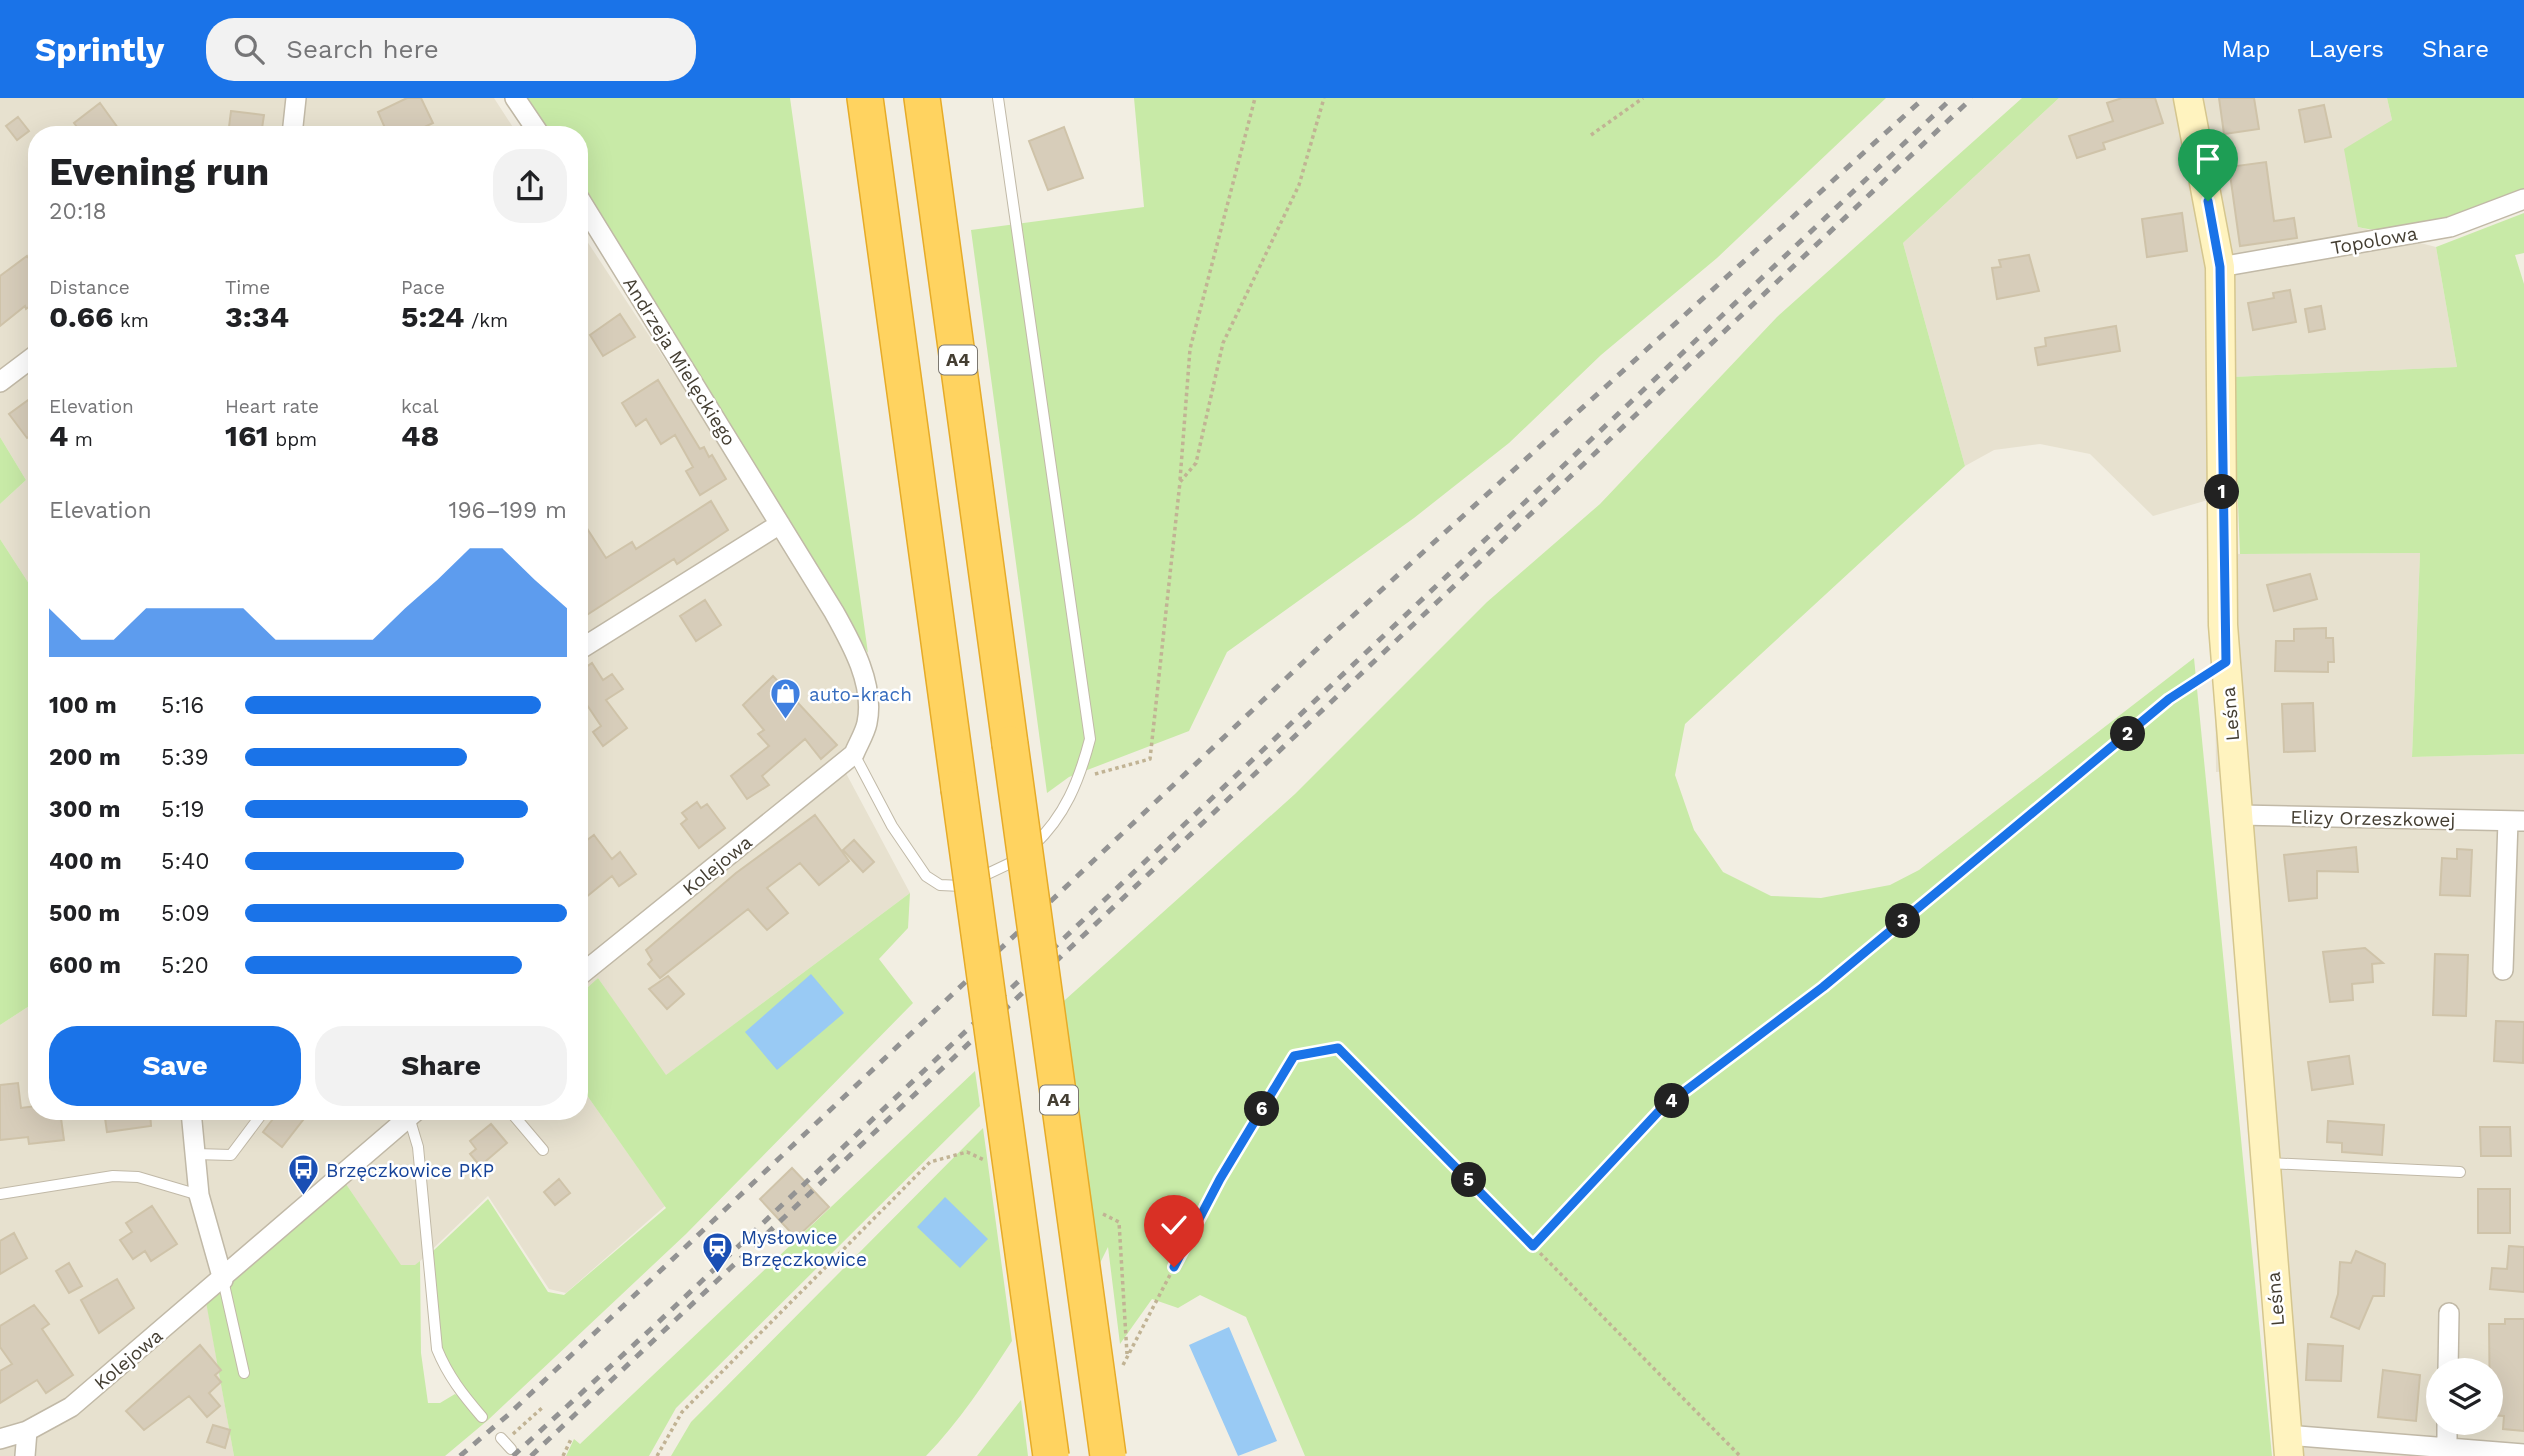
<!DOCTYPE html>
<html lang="en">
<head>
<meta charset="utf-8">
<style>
	:root { --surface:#fff; --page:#f2f2f2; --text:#202124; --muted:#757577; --accent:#1a73e8 }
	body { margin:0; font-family:"Work Sans",sans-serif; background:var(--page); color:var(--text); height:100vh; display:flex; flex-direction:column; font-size:26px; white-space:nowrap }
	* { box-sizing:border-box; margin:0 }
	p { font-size:23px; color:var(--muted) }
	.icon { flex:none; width:38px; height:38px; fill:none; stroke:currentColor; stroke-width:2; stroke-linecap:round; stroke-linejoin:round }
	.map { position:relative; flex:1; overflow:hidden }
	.sheet { position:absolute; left:28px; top:28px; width:560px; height:994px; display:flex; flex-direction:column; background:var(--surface); border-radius:28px; box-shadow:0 7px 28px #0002 }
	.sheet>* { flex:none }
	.buttons { position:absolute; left:2426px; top:1260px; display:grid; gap:14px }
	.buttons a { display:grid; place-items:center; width:77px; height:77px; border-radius:50%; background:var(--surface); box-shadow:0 7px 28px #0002; font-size:35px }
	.pin { position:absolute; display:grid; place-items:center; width:60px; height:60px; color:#fff; margin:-72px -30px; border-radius:50% 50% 50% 0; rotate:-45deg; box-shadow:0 0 7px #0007 }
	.pin .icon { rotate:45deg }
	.km { position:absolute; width:35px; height:35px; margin:-18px; border-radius:50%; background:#222; color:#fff; font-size:19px; line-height:35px; text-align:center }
	.round { display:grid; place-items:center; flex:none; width:74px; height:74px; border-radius:28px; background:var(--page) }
	.headline { display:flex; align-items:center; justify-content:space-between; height:119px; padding:0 21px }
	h1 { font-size:38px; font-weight:700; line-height:52px }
	.metrics { display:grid; grid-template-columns:repeat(3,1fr); gap:10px; height:119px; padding:7px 21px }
	.metrics div { display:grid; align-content:center }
	.metrics b { font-size:30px; font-weight:700 }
	.metrics small { font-size:19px; font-weight:400 }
	.metrics p { font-size:19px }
	.chart { height:196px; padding:14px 21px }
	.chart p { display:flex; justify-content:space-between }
	.chart svg { width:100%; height:126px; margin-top:7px; fill:var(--accent); opacity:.7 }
	.primary-button { display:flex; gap:14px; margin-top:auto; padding:14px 21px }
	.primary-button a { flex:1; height:80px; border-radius:28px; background:var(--accent); color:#fff; font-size:28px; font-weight:700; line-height:80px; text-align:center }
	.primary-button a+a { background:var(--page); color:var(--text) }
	ul { padding:0 21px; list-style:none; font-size:23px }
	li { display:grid; grid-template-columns:112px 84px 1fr; align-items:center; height:52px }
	li i { height:18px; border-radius:9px; background:var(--accent) }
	header { display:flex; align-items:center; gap:42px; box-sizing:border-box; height:98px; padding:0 35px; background:var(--accent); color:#fff }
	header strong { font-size:33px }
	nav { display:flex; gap:38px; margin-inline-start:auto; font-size:24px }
	.search { width:490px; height:63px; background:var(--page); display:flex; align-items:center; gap:18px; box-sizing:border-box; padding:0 24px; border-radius:28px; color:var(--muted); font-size:26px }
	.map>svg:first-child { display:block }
	.residential { fill:#e7e1cf; fill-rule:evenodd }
	.green { fill:#c8eaa7 }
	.water { fill:#99caf4 }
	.building { fill:#d7cdba; stroke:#cfc3a9; stroke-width:2 }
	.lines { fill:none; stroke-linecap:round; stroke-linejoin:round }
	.lane-casing { stroke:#c1b9a7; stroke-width:12 }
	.street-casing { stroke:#c1b9a7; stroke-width:22 }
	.secondary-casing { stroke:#d5c68e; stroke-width:31 }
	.highway-casing { stroke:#e6ab28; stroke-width:38 }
	.path { stroke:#c1b394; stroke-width:3.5; stroke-dasharray:3.5 3.5; stroke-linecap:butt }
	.lane { stroke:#fff; stroke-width:10 }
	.street { stroke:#fff; stroke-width:19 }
	.secondary { stroke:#fff3bf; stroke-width:28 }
	.highway { stroke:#ffd360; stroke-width:35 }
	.rail { stroke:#939393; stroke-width:5; stroke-dasharray:9 9; stroke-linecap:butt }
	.highway-bridge-casing { stroke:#e6ab28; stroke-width:38; stroke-linecap:butt }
	.highway-bridge { stroke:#ffd360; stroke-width:35 }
	.route-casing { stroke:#fff; stroke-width:14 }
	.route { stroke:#1a73e8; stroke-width:9 }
	.labels { text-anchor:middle; stroke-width:5; stroke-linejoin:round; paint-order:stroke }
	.shield { fill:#fff; stroke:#7c7870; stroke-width:2 }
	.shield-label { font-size:18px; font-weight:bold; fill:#443e32 }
	.street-label { font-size:19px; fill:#443e32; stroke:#fff }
	.shop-label { font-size:19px; fill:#366cbe; stroke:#fff; text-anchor:start }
	.transit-label { font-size:19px; fill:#164399; stroke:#fff; text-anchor:start }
</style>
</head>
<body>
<header>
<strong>Sprintly</strong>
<div class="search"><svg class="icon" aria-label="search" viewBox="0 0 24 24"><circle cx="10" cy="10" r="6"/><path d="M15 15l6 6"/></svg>Search here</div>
<nav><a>Map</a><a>Layers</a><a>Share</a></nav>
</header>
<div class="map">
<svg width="2524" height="1358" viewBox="0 0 2524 1358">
	<rect width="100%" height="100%" fill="#f2eee2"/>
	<!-- residential -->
	<path class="residential" d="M0,0H494L518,37H37V498L0,441V406L26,382L0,339Z
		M2059,0H2387L2392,22L2358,129L2436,149L2457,269L2234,279L2218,391L2208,402L2153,418L2090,356L2040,346L1994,352L1965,368L1903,145Z
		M579,131L767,417L856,575L864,627L840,664L910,795L665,978L598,880L579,897Z
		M2420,455L2412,659L2524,656V1358H2303L2248,672L2216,674L2214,456ZM2438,1272H2490V1325H2438Z
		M37,903V1013H579V986L665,1108L566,1195L549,1191L488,1098L416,1167L401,1168L344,1083L204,1190L234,1358H0V927Z"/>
	<!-- green -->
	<path class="green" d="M523,0H790L868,555L579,84V37H549Z
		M1134,0H1886L1717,160L1601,257L1509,345L1414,420L1227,554L1189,633L1069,679L1047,695L971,132L1144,109Z
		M2022,0H2059L1903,145L1965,368L1685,626L1675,677L1694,732L1723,774L1771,798L1821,800L1890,787L1919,772L2194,560L2272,1358H1305L1246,1219L1200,1197L1178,1210L1152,1201L1120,1246L1108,1149L1094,1177L1056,910L1295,696L1487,504L1600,406L1777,219Z
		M2387,0H2524V91C2478,108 2406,142 2358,129L2344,51L2392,22Z
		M2524,115V155L2515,157L2524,186V656L2412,659L2420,455L2240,456L2233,279L2457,269L2436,149Z
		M0,339L26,382L0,406Z
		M0,441L37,498V903L0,927Z
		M910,795L908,830L879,861L913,905L686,1136L488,1322L445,1358H234L206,1204L344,1083L401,1167H415L420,1163L421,1255L428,1305H440L455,1296L484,1318L461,1291L440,1251L433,1153L488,1101L548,1194L564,1197L666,1110L579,986V897L598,880L666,977Z
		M975,973L980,1008L676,1310L649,1358H566L574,1341L580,1346Z
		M983,1030L1012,1243C986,1283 959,1324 926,1358H671L691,1324Z
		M1021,1302L1028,1358H977Z"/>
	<!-- water -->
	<path class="water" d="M811,876L844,915L777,972L745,934Z
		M945,1099L988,1141L960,1170L917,1129Z
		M1229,1229L1277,1343L1238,1358L1189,1247Z"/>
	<!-- building -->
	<path class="building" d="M407,0H421L433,25L408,37H388L378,14Z
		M2122,0H2155L2163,25L2103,45L2105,51L2077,60L2069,38L2113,23L2107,5Z
		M2219,0H2254L2259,31L2224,36Z
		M100,5L123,37H83L74,25Z
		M2324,7L2331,39L2305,44L2299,12Z
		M231,13L264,17L261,37H228Z
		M18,19L29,33L17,42L6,28Z
		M1064,29L1083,80L1048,92L1029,43Z
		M2266,64L2274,123L2294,120L2297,140L2240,148L2229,69Z
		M2182,115L2187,153L2147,159L2142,121Z
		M2029,157L2039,193L1997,201L1992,170L2001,169L1999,162Z
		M27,158L37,171V203L26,211L25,208L0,228V178Z
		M2290,192L2296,224L2253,232L2248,205L2274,200L2273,195Z
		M2321,208L2325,231L2309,234L2305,211Z
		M620,216L635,239L603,258L590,237Z
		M2116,228L2120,253L2038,267L2035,250L2046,248L2045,240Z
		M658,282L700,351L704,349L709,359L712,357L726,381L700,397L686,373L693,369L675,337L661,346L646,321L636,328L622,305Z
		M31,300L37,309V333L27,340L9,316Z
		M711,403L728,432L677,466L674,461L579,522V418L606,460L632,444L636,451Z
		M2310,476L2317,501L2274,513L2267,487Z
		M705,502L721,527L696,543L680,518Z
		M2326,530V540H2333L2334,564H2328V574L2275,573L2276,543H2294V531Z
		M592,565L603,582L612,576L623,591L606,602L627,630L603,648L593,634L601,628L579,595V574Z
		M773,578L837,647L821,661L805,641L762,678L769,687L747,701L731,678L769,648L758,636L764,632L743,607Z
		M2313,605L2315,653L2284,654L2282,606Z
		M697,704L701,710L707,706L725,730L699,750L681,726L687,721L682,715Z
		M815,717L849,763L819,787L800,765L767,790L788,815L767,832L748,811L660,880L648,866L652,862L646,852L736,775Z
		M594,737L612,761L620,754L636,776L619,788L612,778L579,805V748Z
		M854,742L874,764L863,774L843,752Z
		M2356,749L2358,774L2317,773V800L2289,803L2284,757Z
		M2457,751L2472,752L2470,798L2440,797L2442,760L2457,761Z
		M2365,850L2383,865L2372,866L2373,884L2352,886L2353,902L2330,904L2323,854Z
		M2435,856L2468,857L2466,918L2433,917Z
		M668,878L684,896L667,911L649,891Z
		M2496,923L2524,924L2523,965L2494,963Z
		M2349,958L2353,986L2312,992L2308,964Z
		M18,985L21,1010L37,1008V1013H60L64,1042L29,1046L28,1039L0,1042V987Z
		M104,1013H150L151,1028L107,1034Z
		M279,1013H310L282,1049L263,1034Z
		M2328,1023L2384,1027L2382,1057L2342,1054V1045L2327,1044Z
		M491,1026L507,1045L480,1068L470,1056L476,1051L470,1043Z
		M2480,1029H2510L2511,1058H2481Z
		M792,1070L829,1109L796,1140L760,1101Z
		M559,1081L570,1095L555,1107L544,1094Z
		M2478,1091H2510V1135H2478Z
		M152,1108L177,1146L151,1163L145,1153L133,1161L120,1142L132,1134L126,1125Z
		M14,1135L27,1160L0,1176V1143Z
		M2509,1148L2524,1149V1194L2490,1191L2492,1170L2507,1171Z
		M2356,1153L2385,1166L2384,1198H2373L2359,1231L2331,1219L2338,1196L2340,1164L2351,1165Z
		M69,1165L82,1188L69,1195L56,1173Z
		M117,1181L134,1210L99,1235L81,1202Z
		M34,1207L49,1226L42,1231L73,1277L46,1295L37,1282L0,1305V1273L12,1266L0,1249V1228Z
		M2505,1221H2524V1333L2503,1331L2504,1318L2490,1317L2489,1226H2505Z
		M2308,1246L2343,1248L2341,1283L2306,1282Z
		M200,1247L221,1272L215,1277L221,1284L209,1295L220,1308L207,1319L189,1298L144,1332L126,1313Z
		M2383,1272L2420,1277L2416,1323L2378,1319Z
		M213,1327L230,1332L225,1350L207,1344Z"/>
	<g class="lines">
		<defs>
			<path id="lane" d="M998,0L1090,641C1079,683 1065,718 1033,748
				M854,656L892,728L926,778L940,787L962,788L1019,761
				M510,1013L543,1052
				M409,1019L418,1049L437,1251C448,1278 463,1297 482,1319
				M195,1056L231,1057L264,1013
				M2268,1065L2460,1074
				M0,1096L113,1078L138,1079L199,1097
				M223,1182L244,1275
				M501,1340L511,1351"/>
			<path id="street" d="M515,0L540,37
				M292,37L296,0
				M579,100L834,514C852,546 875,587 867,625C865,635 858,646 854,656L579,878
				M2220,169L2450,129L2524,101
				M0,284L37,256
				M579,552L780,426
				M2239,717L2524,723
				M2503,872L2508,723
				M191,1013L199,1097L223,1182
				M2448,1272L2449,1215
				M2286,1337L2524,1356
				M0,1341L27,1333L71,1309L416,1013
				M2447,1349V1325
				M25,1358L27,1333"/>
			<path id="secondary" d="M2188,0L2220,169L2223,527L2289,1358"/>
			<path id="highway" d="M865,0L959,691
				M922,0L1010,646"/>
		</defs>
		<!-- lane casing -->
		<use href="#lane" class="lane-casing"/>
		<!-- street casing -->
		<use href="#street" class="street-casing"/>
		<!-- secondary casing -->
		<use href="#secondary" class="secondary-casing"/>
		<!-- highway casing -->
		<use href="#highway" class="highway-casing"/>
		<!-- path -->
		<path class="path" d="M1591,37L1643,0
			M1180,382L1190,251L1255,0
			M1095,676L1150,661L1180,384L1196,365L1223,245L1299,87L1324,0
			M1103,1116L1119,1124L1127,1256
			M1533,1147L1660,1012L1823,889L2169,602L2204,578
			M1123,1267L1220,1081L1294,958L1338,950L1740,1358
			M513,1336L543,1309
			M563,1358L572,1339
			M657,1358L682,1314L930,1064L967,1054L984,1062"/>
		<!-- lane -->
		<use href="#lane" class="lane"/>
		<!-- street -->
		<use href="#street" class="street"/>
		<!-- secondary -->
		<use href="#secondary" class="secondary"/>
		<!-- highway -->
		<use href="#highway" class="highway"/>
		<!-- rail -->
		<path class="rail" d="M460,1358L508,1317L1334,535L1924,0
			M513,1358L651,1231L1952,0
			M531,1358L1972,0"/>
		<defs>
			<path id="highway-bridge" d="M1010,646L1108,1358
				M959,691L1051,1358"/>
		</defs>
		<!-- highway-bridge casing -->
		<use href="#highway-bridge" class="highway-bridge-casing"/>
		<!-- highway-bridge -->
		<use href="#highway-bridge" class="highway-bridge"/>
	</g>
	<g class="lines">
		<defs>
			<path id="route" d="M1174,1169L1220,1081L1294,958L1338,950L1533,1148L1660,1012L1823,889L2169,601L2226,564L2220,169L2208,103"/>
		</defs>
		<!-- route casing -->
		<use href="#route" class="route-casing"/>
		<!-- route -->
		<use href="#route" class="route"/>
	</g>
	<!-- icons -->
	<defs>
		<symbol id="shop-pin" viewBox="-11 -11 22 30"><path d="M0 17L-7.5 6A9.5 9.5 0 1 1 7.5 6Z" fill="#3f7fe0" stroke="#fff"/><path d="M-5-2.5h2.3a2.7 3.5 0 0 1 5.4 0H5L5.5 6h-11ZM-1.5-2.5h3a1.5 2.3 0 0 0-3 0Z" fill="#fff"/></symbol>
		<symbol id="bus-pin" viewBox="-11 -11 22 30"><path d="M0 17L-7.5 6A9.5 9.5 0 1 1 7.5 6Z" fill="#1a4fb4" stroke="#fff"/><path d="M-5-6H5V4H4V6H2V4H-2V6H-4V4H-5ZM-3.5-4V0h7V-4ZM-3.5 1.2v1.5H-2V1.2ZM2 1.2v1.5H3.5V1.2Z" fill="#fff"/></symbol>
		<symbol id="station-pin" viewBox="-11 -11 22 30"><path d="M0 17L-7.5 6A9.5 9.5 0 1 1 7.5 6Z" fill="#1a4fb4" stroke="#fff"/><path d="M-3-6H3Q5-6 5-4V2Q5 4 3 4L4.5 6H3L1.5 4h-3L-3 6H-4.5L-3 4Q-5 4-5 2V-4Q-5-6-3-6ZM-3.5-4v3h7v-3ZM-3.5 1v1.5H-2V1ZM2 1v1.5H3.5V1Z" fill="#fff"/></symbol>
	</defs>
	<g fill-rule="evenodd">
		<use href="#shop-pin" x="768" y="578" width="35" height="47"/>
		<use href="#bus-pin" x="286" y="1054" width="35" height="47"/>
		<use href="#station-pin" x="700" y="1132" width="35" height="47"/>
	</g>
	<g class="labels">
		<!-- shield labels -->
		<g class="shield">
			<rect x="939" y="247.5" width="38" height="29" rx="5"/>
			<rect x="1040" y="987.5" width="38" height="29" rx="5"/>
		</g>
		<g class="shield-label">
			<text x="958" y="268">A4</text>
			<text x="1059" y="1008">A4</text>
		</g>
		<!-- street labels -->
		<g class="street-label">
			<text transform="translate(2374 142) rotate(-10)" y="7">Topolowa</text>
			<text transform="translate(680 263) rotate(58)" y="7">Andrzeja Mielęckiego</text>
			<text transform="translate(2230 616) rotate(-95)" y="7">Leśna</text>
			<text transform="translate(2373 720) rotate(1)" y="7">Elizy Orzeszkowej</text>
			<text transform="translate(717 767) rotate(-39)" y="7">Kolejowa</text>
			<text transform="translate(2275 1201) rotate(-95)" y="7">Leśna</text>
			<text transform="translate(128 1261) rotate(-40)" y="7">Kolejowa</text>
		</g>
		<!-- shop labels -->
		<g class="shop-label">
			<text x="809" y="603">auto-krach</text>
		</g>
		<!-- transit labels -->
		<g class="transit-label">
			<text x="326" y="1079">Brzęczkowice PKP</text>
			<text x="741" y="1146">Mysłowice<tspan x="741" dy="22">Brzęczkowice</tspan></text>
		</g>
	</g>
</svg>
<div class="buttons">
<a><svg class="icon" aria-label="layers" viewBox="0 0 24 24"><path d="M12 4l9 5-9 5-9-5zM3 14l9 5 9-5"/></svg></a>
</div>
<div class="pin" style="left:2208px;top:103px;background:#1e9e55"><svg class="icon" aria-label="arrive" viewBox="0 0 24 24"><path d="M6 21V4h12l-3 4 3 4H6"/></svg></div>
<div class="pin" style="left:1174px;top:1169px;background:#d93025"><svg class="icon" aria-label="check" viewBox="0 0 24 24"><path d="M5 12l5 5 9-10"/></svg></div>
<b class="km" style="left:2222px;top:394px">1</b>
<b class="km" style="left:2128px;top:636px">2</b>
<b class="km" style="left:1903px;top:823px">3</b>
<b class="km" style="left:1672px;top:1003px">4</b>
<b class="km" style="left:1469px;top:1082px">5</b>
<b class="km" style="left:1262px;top:1011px">6</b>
<section class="sheet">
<div class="headline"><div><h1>Evening run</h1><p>20:18</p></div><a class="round"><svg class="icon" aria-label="share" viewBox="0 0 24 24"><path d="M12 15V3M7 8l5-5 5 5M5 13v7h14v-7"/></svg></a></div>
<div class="metrics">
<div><p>Distance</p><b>0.66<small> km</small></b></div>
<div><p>Time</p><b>3:34</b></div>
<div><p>Pace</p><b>5:24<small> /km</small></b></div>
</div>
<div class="metrics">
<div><p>Elevation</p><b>4<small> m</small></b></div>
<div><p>Heart rate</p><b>161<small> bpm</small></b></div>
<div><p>kcal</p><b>48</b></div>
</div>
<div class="chart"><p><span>Elevation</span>196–199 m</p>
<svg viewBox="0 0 160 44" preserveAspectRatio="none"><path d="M0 44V27L10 38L20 38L30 27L40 27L50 27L60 27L70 38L80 38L90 38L100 38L110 27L120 17L130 6L140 6L150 17L160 27V44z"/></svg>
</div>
<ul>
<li><b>100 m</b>5:16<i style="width:92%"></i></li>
<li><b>200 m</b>5:39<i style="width:69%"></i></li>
<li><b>300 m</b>5:19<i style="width:88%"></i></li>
<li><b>400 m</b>5:40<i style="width:68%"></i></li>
<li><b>500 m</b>5:09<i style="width:100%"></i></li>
<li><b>600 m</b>5:20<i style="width:86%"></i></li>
</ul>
<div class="primary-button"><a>Save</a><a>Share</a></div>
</section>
</div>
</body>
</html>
